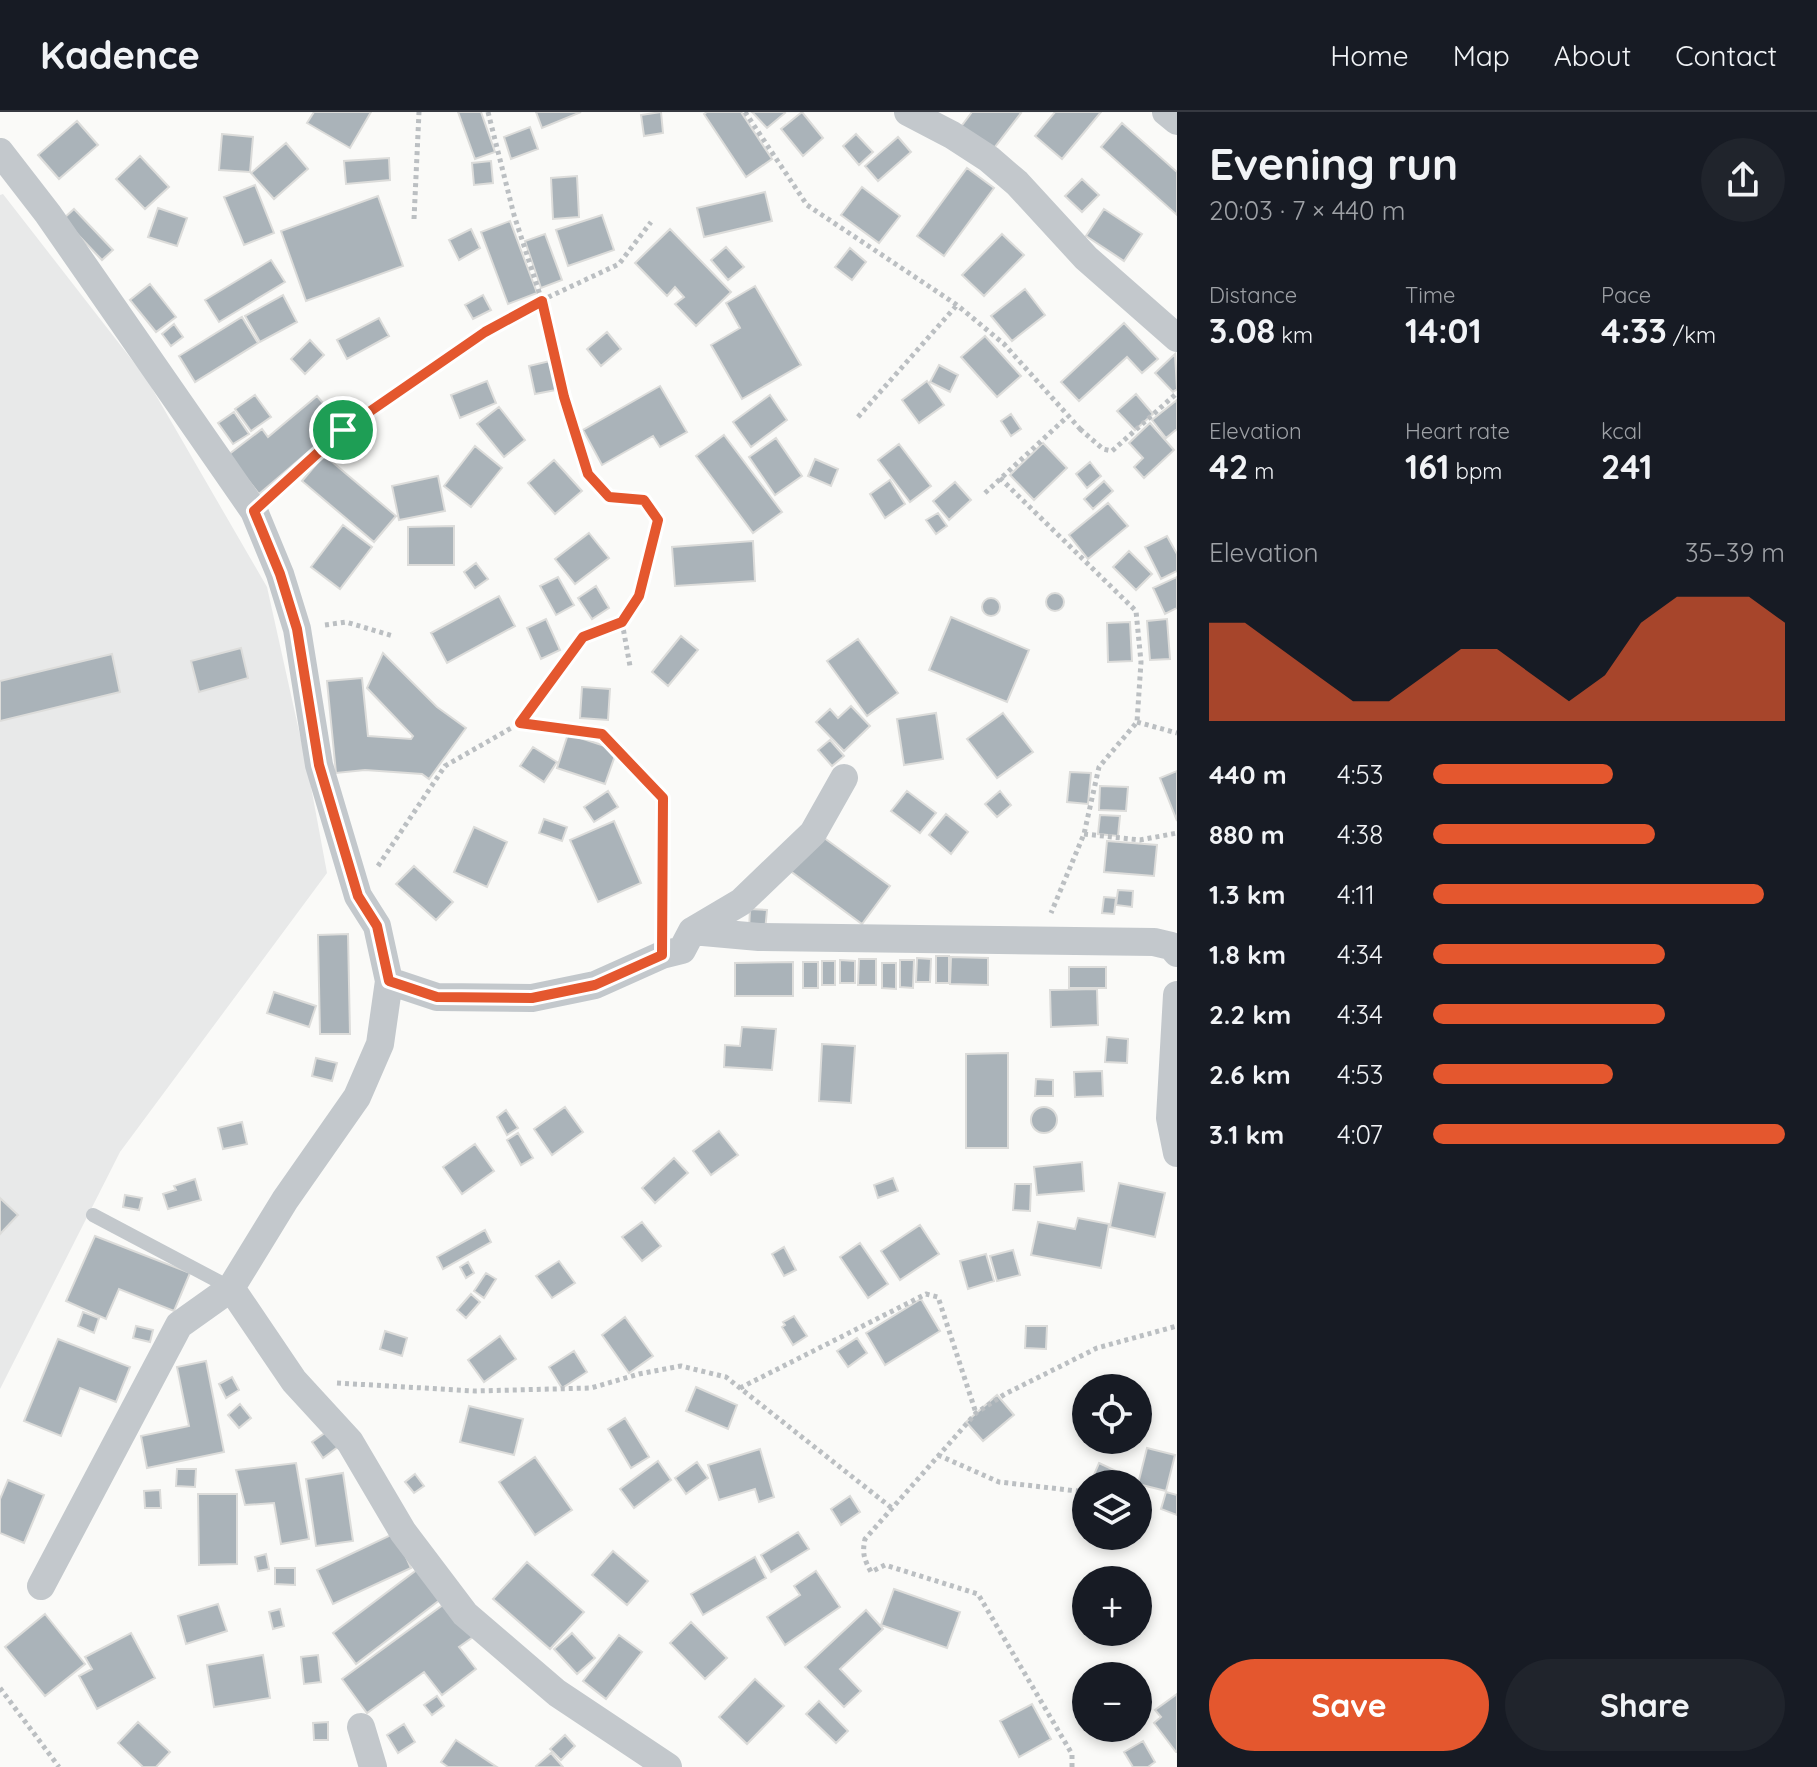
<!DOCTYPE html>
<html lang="en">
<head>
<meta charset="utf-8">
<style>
	:root { --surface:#171b24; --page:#20242c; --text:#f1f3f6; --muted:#9ea1a6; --line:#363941; --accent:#e4572e }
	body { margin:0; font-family:Quicksand,sans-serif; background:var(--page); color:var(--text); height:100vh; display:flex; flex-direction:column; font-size:30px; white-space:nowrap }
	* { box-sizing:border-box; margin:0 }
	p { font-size:26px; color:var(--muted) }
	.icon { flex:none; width:44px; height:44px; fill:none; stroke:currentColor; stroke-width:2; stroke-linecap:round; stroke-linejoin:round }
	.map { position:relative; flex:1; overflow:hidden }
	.details { display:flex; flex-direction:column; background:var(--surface); width:640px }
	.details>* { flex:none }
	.tools { position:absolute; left:1072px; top:1262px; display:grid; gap:16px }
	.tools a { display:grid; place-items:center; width:80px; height:80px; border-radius:50%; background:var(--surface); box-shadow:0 4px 12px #0003; font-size:40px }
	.pin { position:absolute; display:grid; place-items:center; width:68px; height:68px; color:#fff; margin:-34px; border:4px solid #fff; border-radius:50%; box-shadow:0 2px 8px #0007 }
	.round { display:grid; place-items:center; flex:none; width:84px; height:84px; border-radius:42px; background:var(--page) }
	.headline { display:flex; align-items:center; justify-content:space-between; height:136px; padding:0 32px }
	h1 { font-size:44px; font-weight:800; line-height:60px }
	.stats { display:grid; grid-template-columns:repeat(3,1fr); gap:12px; height:136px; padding:8px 32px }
	.stats div { display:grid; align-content:center }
	.stats b { font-size:34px; font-weight:800 }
	.stats small { font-size:22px; font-weight:400 }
	.stats p { font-size:22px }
	.chart { height:224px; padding:16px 32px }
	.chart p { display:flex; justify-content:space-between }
	.chart svg { width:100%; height:144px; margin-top:8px; fill:var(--accent); opacity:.7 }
	.cta { display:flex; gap:16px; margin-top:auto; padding:16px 32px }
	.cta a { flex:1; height:92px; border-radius:48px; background:var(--accent); color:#fff; font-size:32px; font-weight:800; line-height:92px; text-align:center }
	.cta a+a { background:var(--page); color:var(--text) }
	ul { padding:0 32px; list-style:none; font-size:26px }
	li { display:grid; grid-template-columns:128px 96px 1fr; align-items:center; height:60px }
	li i { height:20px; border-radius:10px; background:var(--accent) }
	header { display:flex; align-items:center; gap:48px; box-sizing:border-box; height:112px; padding:0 40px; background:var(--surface); border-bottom:2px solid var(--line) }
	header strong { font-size:38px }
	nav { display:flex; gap:44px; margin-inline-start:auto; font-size:28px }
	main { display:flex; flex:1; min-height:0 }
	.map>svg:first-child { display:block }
	.built { fill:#e8e9e9 }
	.building { fill:#aab3b9; stroke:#dcdcda; stroke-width:2 }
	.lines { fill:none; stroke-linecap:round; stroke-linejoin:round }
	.path { stroke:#bbbfc2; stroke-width:5; stroke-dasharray:4 4; stroke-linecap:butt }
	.lane { stroke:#c3c8cc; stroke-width:14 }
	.street { stroke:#c3c8cc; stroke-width:28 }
	.route-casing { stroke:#fff; stroke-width:16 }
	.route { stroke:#e4572e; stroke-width:10 }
</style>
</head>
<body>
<header>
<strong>Kadence</strong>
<nav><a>Home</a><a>Map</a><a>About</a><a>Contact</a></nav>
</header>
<main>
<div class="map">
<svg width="1177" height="1655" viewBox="0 0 1177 1655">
	<rect width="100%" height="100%" fill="#fafaf8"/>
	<!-- built -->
	<path class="built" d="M3,82L146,266L267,475L309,664L327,761L120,1040L0,1277V83Z"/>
	<!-- building -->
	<path class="building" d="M314,0H371L350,36L307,11Z
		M458,0H481L495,40L475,47Z
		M536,0H581L542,16Z
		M661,0L663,21L644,24L641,3Z
		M707,0H741L772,47L746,65L704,2Z
		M752,0H784L785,1L767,16Z
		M802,0L823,26L803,44L781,17Z
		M972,0H1019L1021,1L991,40L960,16Z
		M1055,0H1101L1062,47L1035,24Z
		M77,9L98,33L59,67L38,43Z
		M1122,11L1177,60V103L1101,35Z
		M530,15L538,37L511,47L504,25Z
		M222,22L253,25L250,60L219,58Z
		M856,22L873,40L859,53L843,34Z
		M898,25L911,40L878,69L865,54Z
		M286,31L308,57L274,87L251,61Z
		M140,44L169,75L145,97L116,67Z
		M389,46L390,68L346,72L344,49Z
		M491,49L493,71L474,73L472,51Z
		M967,56L994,76L944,144L917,124Z
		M577,64L579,105L553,107L551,66Z
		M1082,67L1099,83L1082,100L1065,84Z
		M255,73L274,121L244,133L224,85Z
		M862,75L900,104L879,131L841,103Z
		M765,80L772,109L704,125L697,96Z
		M378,84L403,154L306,189L281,119Z
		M158,96L187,106L177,134L148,125Z
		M74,97L113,138L102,148L63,107Z
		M1104,97L1142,122L1124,149L1086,124Z
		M602,103L614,138L568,154L556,118Z
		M510,109L537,181L508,192L481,120Z
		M471,117L480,136L459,148L449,128Z
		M670,117L731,180L696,214L675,192L684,185L675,175L667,184L635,151Z
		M545,122L562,168L541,176L525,129Z
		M1002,122L1024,143L984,184L962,163Z
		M726,135L744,155L728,168L711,148Z
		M850,136L866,150L852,168L835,155Z
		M271,148L285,170L219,210L205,188Z
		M150,172L176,205L156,220L130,188Z
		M755,174L801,253L742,287L711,233L740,216L726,191Z
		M1025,177L1045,203L1012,229L991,204Z
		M283,183L297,210L260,230L245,204Z
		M483,183L491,198L473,207L465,193Z
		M242,205L258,231L195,270L179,244Z
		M379,206L389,224L347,247L337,228Z
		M1124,211L1158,247L1142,261L1127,245L1079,289L1061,270Z
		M174,212L183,225L171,234L162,222Z
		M607,220L621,237L601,254L587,237Z
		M985,224L1021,264L997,285L961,245Z
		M310,228L324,243L305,262L291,247Z
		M1175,242L1177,277L1173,280L1155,261Z
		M550,249L556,278L535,282L529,254Z
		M939,253L958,263L950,280L930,270Z
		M487,269L496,291L460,306L451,283Z
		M927,269L944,293L919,311L902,288Z
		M660,274L687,320L660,335L653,324L602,353L583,318Z
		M1136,282L1153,302L1135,318L1117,299Z
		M255,283L271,305L251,319L235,297Z
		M770,283L787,308L751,335L733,310Z
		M317,284L341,312L259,382L228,343L262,317L268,325Z
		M1177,288V317L1166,326L1152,308Z
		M499,295L525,328L504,345L477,312Z
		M234,300L249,322L233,332L218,311Z
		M1011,302L1021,317L1011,324L1001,309Z
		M1150,311L1174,338L1144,366L1134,355L1143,346L1129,331Z
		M724,323L782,400L753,421L696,344Z
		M776,326L802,364L775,383L749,345Z
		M1043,331L1067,356L1034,388L1010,363Z
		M899,332L931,374L910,390L878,348Z
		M475,334L502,356L471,395L444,374Z
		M324,343L396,404L374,430L302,369Z
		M815,347L838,357L831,374L808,364Z
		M554,348L582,379L555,402L528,371Z
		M1090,350L1101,364L1087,376L1076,362Z
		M438,364L445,399L399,408L392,374Z
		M890,368L905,392L885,406L870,382Z
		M1104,369L1113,379L1093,397L1084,387Z
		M955,370L971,388L949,408L933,389Z
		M1108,391L1128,414L1088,447L1069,423Z
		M938,401L947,414L936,422L926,408Z
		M343,413L372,435L340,477L311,455Z
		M454,414V453H408V415Z
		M589,421L609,446L575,472L555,447Z
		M1167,424L1177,442V459L1161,467L1145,435Z
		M753,429L755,469L675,474L672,435Z
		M1129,439L1152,462L1136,478L1113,455Z
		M476,451L488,467L475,476L464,460Z
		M558,465L574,493L556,503L540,474Z
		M1177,465V496L1165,502L1153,476Z
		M596,474L609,496L592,507L578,486Z
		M1046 490a9 9 0 1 1 18 0a9 9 0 1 1-18 0Z
		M499,484L515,514L447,551L431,521Z
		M982 495a9 9 0 1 1 18 0a9 9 0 1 1-18 0Z
		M951,505L1029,538L1007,590L929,558Z
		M546,507L560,538L541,547L527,516Z
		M1167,507L1170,547L1150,548L1147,509Z
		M1130,510L1132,549L1108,550L1107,511Z
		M681,524L698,538L668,574L652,560Z
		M858,527L898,581L867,604L827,549Z
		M241,536L248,566L199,580L191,549Z
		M383,541L437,595L466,616L429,667L422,662L365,658L336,661L327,569L362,566L368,624L411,627L413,624L367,576Z
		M112,542L120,580L0,609V569Z
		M582,575L610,577L608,608L580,606Z
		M851,594L870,614L844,639L816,610L830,597L838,606Z
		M936,601L943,647L904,653L897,607Z
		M1003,601L1033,640L997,666L967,627Z
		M568,622L617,638L605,672L557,656Z
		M830,628L844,644L832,654L818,638Z
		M533,635L557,650L544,670L520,654Z
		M1177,659V709L1160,666Z
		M1070,660L1091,661L1088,692L1067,690Z
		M1100,674L1128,675L1126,699L1099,698Z
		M608,679L618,695L594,710L584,695Z
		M907,679L936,701L920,721L891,699Z
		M1000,679L1011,693L997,705L985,692Z
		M946,702L968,720L951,742L929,723Z
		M1100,703L1120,704L1118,724L1098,722Z
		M544,707L567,715L562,729L539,721Z
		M614,709L641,771L598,790L570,728Z
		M474,715L507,730L487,775L454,760Z
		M816,720L890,774L862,812L789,758Z
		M1107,729L1157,733L1154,764L1104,760Z
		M414,754L453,790L436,808L396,772Z
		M1118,778L1133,779L1132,795L1116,793Z
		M1104,785L1116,786L1114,802L1102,801Z
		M750,797L767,798L765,819L749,818Z
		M348,822L350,922H320L318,823Z
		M936,844H949V871H936Z
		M951,845L988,846V873L950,872Z
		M917,846L931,847L930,870H916Z
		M859,847H876V873H858Z
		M840,848L855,849V871H840Z
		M900,848H914L913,876L900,875Z
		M822,849H835V873H822Z
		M793,850V884H735V851Z
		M803,850H818V876H803Z
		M882,851H896V877L882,876Z
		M1069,855H1106V876H1069Z
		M1097,877L1098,913L1051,915L1050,878Z
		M274,880L316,894L309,915L267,901Z
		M742,915L776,917L772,958L724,955L725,933L740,934Z
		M1107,925L1128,927L1127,951L1105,950Z
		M822,932L855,934L851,991L819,989Z
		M1008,941V1036H966V942Z
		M316,946L337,951L332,969L312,964Z
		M1102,959L1103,984L1075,985L1074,960Z
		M1036,967L1053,968V984H1035Z
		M1031 1008a13 13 0 1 1 26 0a13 13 0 1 1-26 0Z
		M565,995L583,1020L552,1043L534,1017Z
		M506,998L518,1016L507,1023L497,1005Z
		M242,1010L247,1032L223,1037L218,1016Z
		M719,1019L738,1043L711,1063L693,1039Z
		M518,1021L533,1046L521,1053L507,1028Z
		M475,1032L494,1059L462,1082L443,1055Z
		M674,1046L688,1061L655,1091L642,1076Z
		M1082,1050L1084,1079L1037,1083L1034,1055Z
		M893,1066L898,1079L878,1086L874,1073Z
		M195,1067L201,1088L168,1097L163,1082L176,1078L174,1074Z
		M1119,1071L1165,1081L1155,1125L1110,1115Z
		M1015,1072H1031L1030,1099L1013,1098Z
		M125,1083L142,1086L139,1098L123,1095Z
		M0,1086L18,1103L0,1122Z
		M1078,1106L1109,1112L1101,1156L1031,1143L1038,1110L1075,1117Z
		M642,1110L661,1134L642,1149L622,1125Z
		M920,1113L939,1142L900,1168L881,1139Z
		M485,1118L491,1130L443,1157L437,1145Z
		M95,1124L190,1161L174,1199L119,1177L106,1207L66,1189Z
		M860,1131L888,1172L868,1186L840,1145Z
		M784,1135L796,1158L784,1164L772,1142Z
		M1013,1138L1020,1163L997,1169L990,1144Z
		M986,1142L994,1169L968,1177L960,1149Z
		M559,1149L575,1171L552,1186L536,1164Z
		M468,1150L474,1161L466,1166L460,1155Z
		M486,1161L496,1167L484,1186L474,1179Z
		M471,1182L480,1190L466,1206L457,1198Z
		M921,1187L940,1219L885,1253L866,1221Z
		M83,1200L99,1206L94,1221L78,1214Z
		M794,1204L807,1224L793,1233L782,1215L785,1213L783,1210Z
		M625,1205L653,1244L629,1261L602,1223Z
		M136,1214L153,1218L150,1230L133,1226Z
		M1026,1214H1047L1046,1237L1025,1236Z
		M385,1219L407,1226L402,1244L380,1237Z
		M500,1224L516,1247L484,1270L468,1248Z
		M857,1226L867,1241L848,1255L837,1239Z
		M58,1227L130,1255L116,1290L80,1276L61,1324L24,1309Z
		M574,1239L587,1260L562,1276L549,1255Z
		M206,1249L224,1340L147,1356L141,1324L189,1314L177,1255Z
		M232,1265L239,1278L226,1286L219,1272Z
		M696,1275L737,1293L728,1317L686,1299Z
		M997,1283L1014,1303L983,1329L966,1310Z
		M240,1292L251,1306L239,1316L228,1303Z
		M469,1294L523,1307L514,1343L460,1330Z
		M625,1306L649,1345L631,1356L608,1317Z
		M332,1316L342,1332L323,1346L312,1330Z
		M1147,1336L1175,1343L1166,1379L1138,1372Z
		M760,1337L774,1385L759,1390L755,1377L719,1388L708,1353Z
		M535,1345L572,1398L535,1423L499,1370Z
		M658,1349L671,1368L634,1396L620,1377Z
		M697,1350L708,1366L686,1382L675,1366Z
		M296,1351L309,1427L281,1432L274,1391L245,1393L236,1358Z
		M1099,1351L1116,1359L1111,1372H1090Z
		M177,1357H196L195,1375L176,1374Z
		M343,1361L353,1429L316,1434L306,1367Z
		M415,1362L424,1374L414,1381L405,1370Z
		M8,1368L44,1383L24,1431L0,1421V1387Z
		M160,1378L161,1396H145L144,1379Z
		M1166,1380L1177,1383V1403L1161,1397Z
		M198,1382H237V1452L199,1453Z
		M850,1384L860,1400L841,1413L831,1397Z
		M798,1420L809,1437L771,1460L761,1443Z
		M395,1421L411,1456L333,1492L317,1458Z
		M613,1439L648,1469L627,1493L592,1463Z
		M266,1442L269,1457L258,1459L255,1445Z
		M755,1445L766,1466L703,1503L691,1482Z
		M527,1450L584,1500L550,1537L493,1487Z
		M275,1456H295V1473L275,1472Z
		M418,1457L441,1487L356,1552L333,1521Z
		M816,1459L840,1495L785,1533L767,1505L800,1483L794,1474Z
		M894,1477L960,1500L947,1536L881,1513Z
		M447,1490L473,1525L459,1535L476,1557L442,1583L424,1560L367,1601L342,1567Z
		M218,1492L227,1519L186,1532L178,1504Z
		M280,1497L284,1514L273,1517L269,1500Z
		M866,1498L883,1517L840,1557L861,1579L844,1595L805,1555Z
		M45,1502L85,1552L45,1584L5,1535Z
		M691,1510L727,1546L705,1567L670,1531Z
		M131,1521L155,1566L97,1597L79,1564L92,1557L85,1545Z
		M572,1521L595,1546L577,1562L554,1537Z
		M619,1523L642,1540L606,1587L583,1569Z
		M263,1543L270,1586L214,1595L207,1553Z
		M318,1543L321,1570L304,1572L301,1545Z
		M755,1567L784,1594L747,1632L719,1605Z
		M1177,1582V1640H1176L1154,1611L1161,1605L1155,1598Z
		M437,1584L444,1594L432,1603L424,1593Z
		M819,1589L848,1619L836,1631L806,1602Z
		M1032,1592L1051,1627L1019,1645L1000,1609Z
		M138,1610L170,1640L156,1655H143L118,1631Z
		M328,1610V1628H314L313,1611Z
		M404,1612L415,1630L398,1641L387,1623Z
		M565,1623L575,1634L561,1648L550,1637Z
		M456,1628L497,1655H448L441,1650Z
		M1143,1629L1155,1650L1148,1655H1133L1124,1640Z
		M551,1641L563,1655H537L536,1654Z"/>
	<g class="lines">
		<!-- path -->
		<path class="path" d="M488,0L514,103L542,189L564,285L588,362L609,385L644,388L658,408L639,484L622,510L630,554
			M745,0L807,93L957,193L1004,232L1081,318
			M414,107L419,0
			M858,305L957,193
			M1080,317L1103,337L1112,339L1177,281
			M1000,366L1136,499L1141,550L1137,610L1099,655L1084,722L1051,801
			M276,380L343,318L485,220L521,198L619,152L651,110
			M985,381L1067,305
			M325,513L346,510L393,524
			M1137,610L1177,621
			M520,611L602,622L663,686V810
			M1084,722L1140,728L1177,721
			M378,754L445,654L520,611L583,525L622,510
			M337,1271L475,1279L591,1276L639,1262L681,1254L726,1265L893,1397
			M740,1276L926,1182L938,1185L976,1301
			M938,1343L999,1370L1086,1380
			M1138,1387L1150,1388
			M0,1576L59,1655
			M1072,1655V1642L978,1482L885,1453L871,1460C864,1447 862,1441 865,1427L976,1301L1005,1282L1097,1236L1177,1214"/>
		<!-- lane -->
		<path class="lane" d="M93,1103L231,1176"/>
		<!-- street -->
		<path class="street" d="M908,0L952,23L989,47L1017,71L1086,146L1177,226
			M1166,0L1177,9
			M0,40L48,102L254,399L280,462L297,517L319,653L358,784L377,814L389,869L380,932L357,985L285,1088L231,1176L179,1213L41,1474
			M692,819L759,825L1154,830L1171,834L1177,841
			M389,869L437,885L532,886L595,873L662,843L682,838L692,819L741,790L813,721L844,666
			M1177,883L1170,1006L1177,1041
			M231,1176L294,1269L350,1330L403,1420L465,1502L557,1581L668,1655
			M361,1615L373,1655"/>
	</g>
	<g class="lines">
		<defs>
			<path id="route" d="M542,189L564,285L588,362L609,385L644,388L658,408L639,484L622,510L583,525L520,611L602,622L663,686L662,843L595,873L532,886L437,885L389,869L377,814L358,784L319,653L297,517L280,462L254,399L343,318L485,220Z"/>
		</defs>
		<!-- route casing -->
		<use href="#route" class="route-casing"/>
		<!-- route -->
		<use href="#route" class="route"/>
	</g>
</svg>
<div class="tools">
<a><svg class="icon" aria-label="locate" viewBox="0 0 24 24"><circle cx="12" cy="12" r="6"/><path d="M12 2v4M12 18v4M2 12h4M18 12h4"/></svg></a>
<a><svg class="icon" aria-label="layers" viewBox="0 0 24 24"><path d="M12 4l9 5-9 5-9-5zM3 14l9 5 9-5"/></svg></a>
<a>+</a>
<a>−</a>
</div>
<div class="pin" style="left:343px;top:318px;background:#1e9e55"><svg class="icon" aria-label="arrive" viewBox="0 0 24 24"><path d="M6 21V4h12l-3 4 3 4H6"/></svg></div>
</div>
<section class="details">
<div class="headline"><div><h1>Evening run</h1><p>20:03 · 7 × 440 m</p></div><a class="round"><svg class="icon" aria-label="share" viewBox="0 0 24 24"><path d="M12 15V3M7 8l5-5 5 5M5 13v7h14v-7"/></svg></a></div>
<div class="stats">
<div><p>Distance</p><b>3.08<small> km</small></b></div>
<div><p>Time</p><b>14:01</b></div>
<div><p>Pace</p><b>4:33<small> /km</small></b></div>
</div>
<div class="stats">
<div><p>Elevation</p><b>42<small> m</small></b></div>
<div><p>Heart rate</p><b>161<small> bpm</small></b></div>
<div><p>kcal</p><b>241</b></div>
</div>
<div class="chart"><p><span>Elevation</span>35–39 m</p>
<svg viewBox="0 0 160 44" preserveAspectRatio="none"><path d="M0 44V14L10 14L20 22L30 30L40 38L50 38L60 30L70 22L80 22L90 30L100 38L110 30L120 14L130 6L140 6L150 6L160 14V44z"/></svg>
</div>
<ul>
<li><b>440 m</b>4:53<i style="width:51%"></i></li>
<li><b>880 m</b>4:38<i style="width:63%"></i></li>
<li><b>1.3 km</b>4:11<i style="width:94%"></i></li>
<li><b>1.8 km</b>4:34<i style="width:66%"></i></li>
<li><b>2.2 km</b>4:34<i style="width:66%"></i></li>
<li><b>2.6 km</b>4:53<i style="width:51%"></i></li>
<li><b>3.1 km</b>4:07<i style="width:100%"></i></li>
</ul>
<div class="cta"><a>Save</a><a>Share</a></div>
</section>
</main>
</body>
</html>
